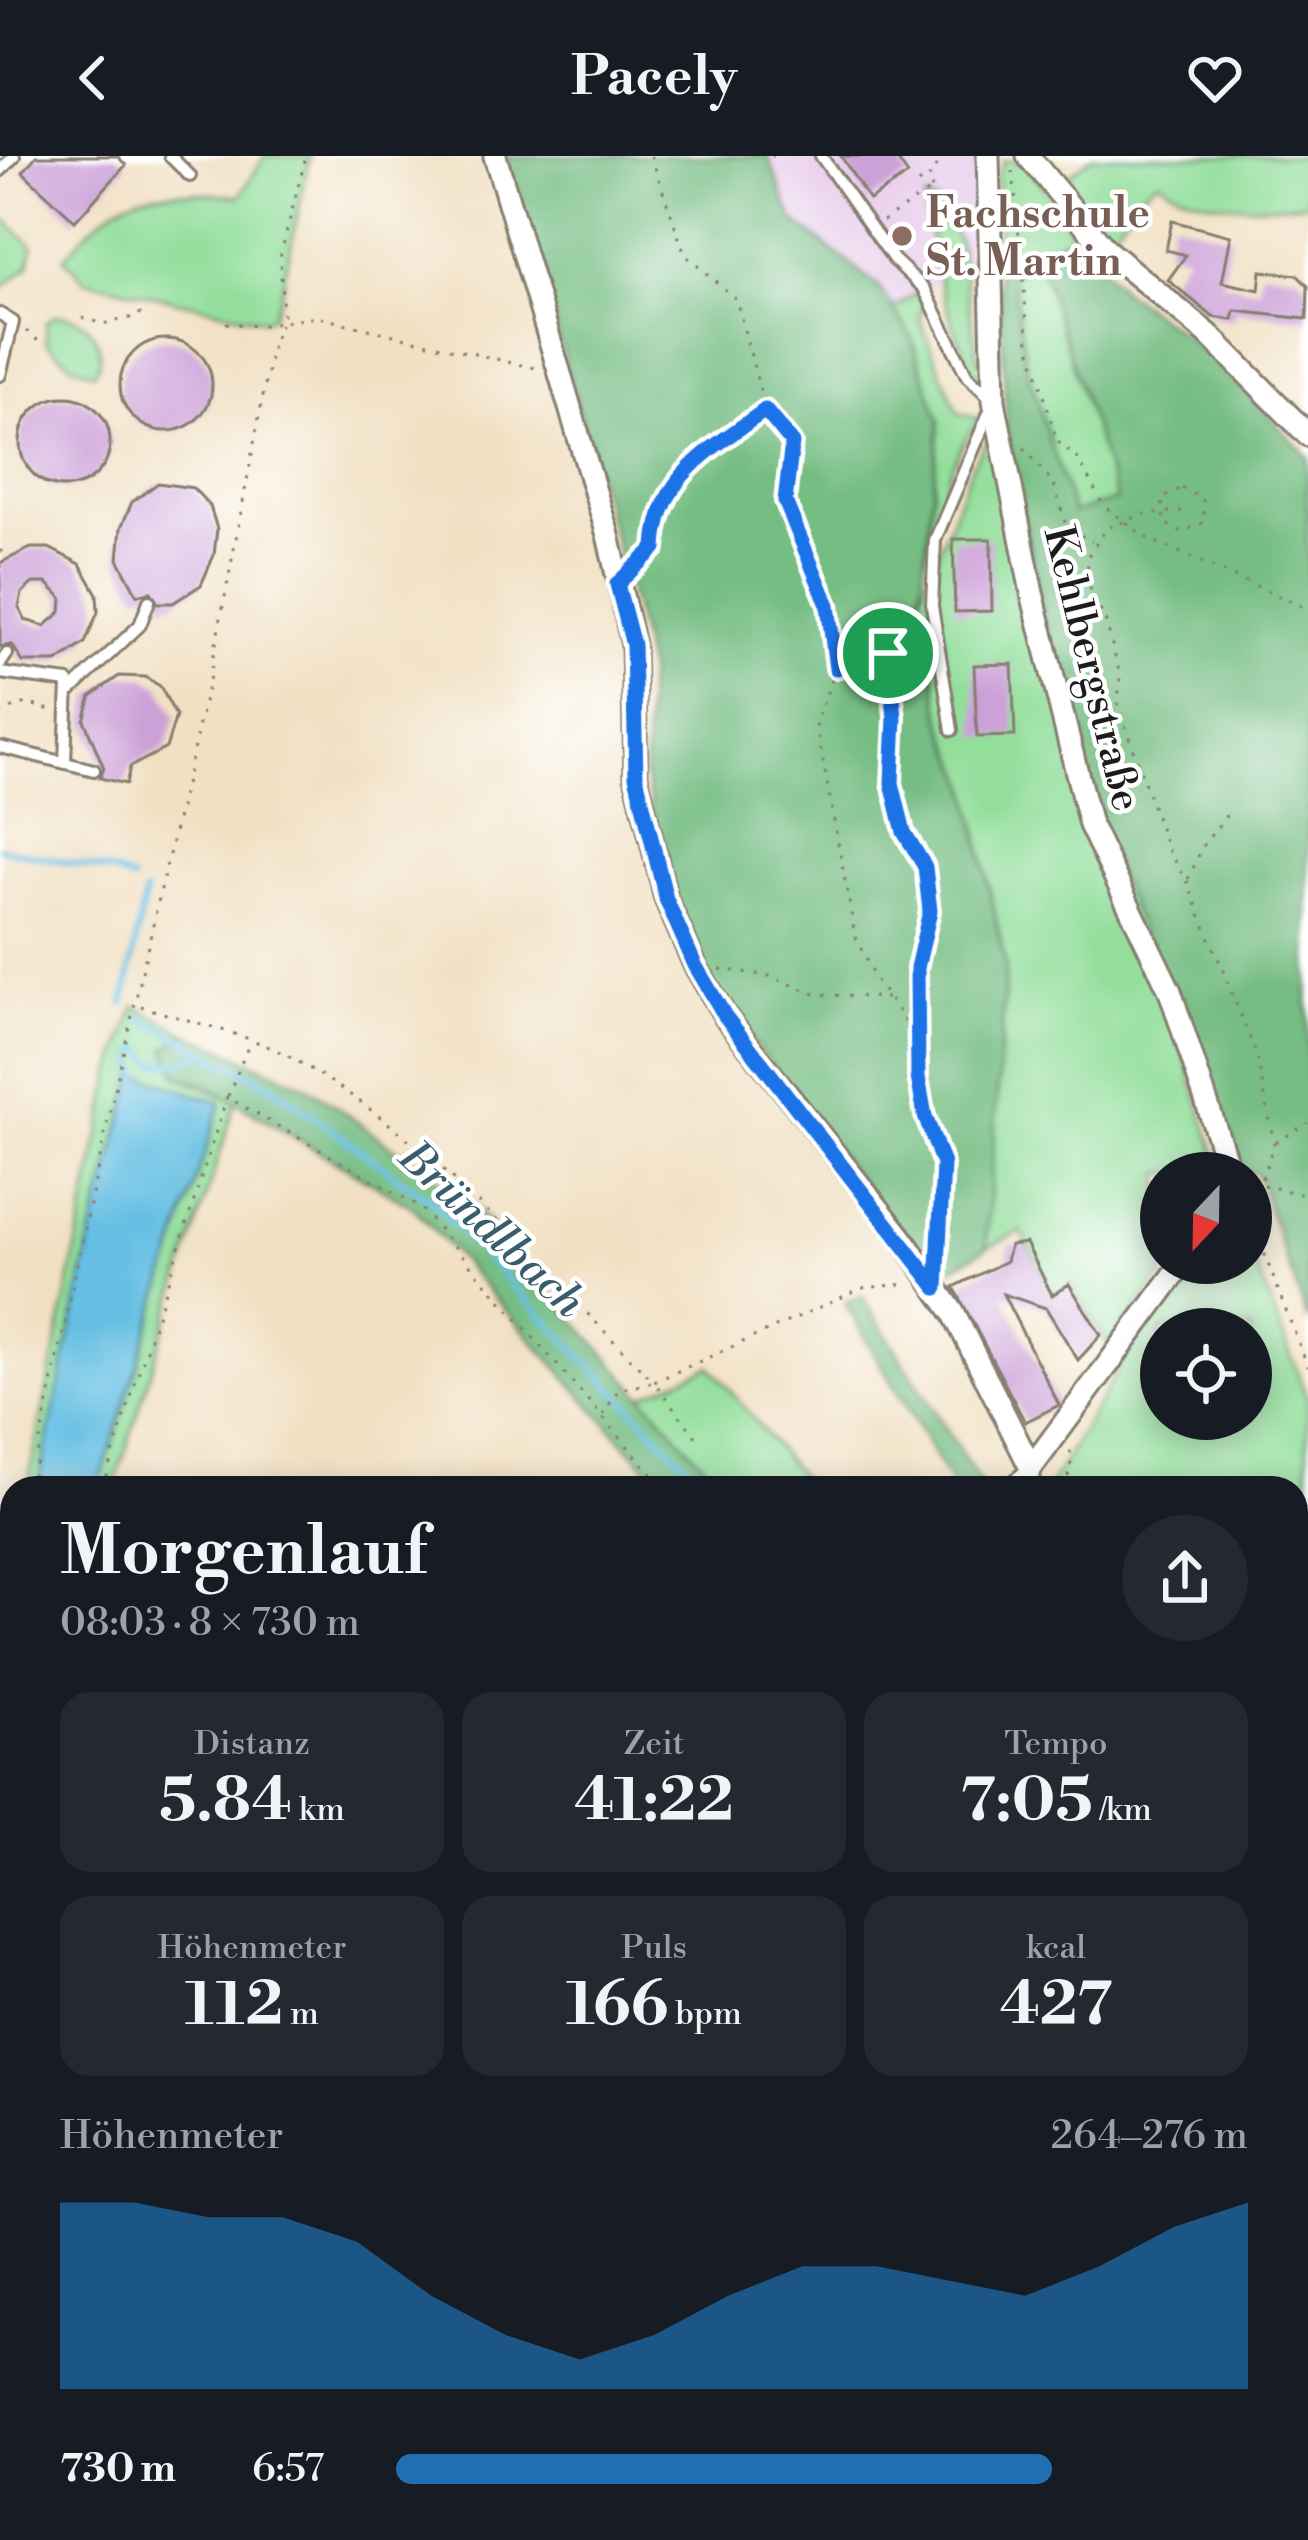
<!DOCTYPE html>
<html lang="de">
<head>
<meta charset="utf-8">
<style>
	:root { --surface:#171b24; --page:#242831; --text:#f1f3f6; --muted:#9ea1a6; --accent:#1f6fb2 }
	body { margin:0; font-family:"Libre Bodoni",serif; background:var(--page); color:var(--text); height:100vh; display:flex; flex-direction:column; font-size:45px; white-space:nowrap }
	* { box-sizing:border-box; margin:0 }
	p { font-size:39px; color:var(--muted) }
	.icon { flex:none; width:66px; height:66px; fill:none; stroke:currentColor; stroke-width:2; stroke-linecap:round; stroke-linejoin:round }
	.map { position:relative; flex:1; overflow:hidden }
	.details { position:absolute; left:0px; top:1320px; width:1308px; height:1065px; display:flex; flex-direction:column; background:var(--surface); border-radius:36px 36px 0 0; box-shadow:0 6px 30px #0003 }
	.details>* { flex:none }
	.needle { width:78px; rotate:202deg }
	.controls { position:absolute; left:1140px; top:996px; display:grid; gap:24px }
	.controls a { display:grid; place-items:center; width:132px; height:132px; border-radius:50%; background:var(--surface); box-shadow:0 6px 30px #0003; font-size:60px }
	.pin { position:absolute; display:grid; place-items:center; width:102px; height:102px; color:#fff; margin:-51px; border:6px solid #fff; border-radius:50%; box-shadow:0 3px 12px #0007 }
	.round { display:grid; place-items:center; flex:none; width:126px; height:126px; border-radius:63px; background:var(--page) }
	.head { display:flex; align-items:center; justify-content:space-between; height:204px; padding:0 60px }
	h1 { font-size:66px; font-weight:700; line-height:90px }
	.figures { display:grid; grid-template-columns:repeat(3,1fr); gap:18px; height:204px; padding:12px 60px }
	.figures div { display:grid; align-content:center; border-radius:30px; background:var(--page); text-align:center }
	.figures b { font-size:60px; font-weight:700 }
	.figures small { font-size:33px; font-weight:400 }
	.figures p { font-size:33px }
	.chart { height:336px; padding:24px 60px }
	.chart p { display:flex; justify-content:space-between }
	.chart svg { width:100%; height:216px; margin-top:12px; fill:var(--accent); opacity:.7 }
	ul { padding:0 60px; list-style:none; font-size:39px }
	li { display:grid; grid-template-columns:192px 144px 1fr; align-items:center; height:90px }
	li i { height:30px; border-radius:15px; background:var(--accent) }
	header { display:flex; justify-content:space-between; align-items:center; height:156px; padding:0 60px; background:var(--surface); font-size:54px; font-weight:700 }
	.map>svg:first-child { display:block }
	.built { fill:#ead1ec }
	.green { fill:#93de9b; stroke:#587d5c; stroke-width:3; fill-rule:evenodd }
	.forest { fill:#76bd83; stroke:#496c50; stroke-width:3; fill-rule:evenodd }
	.water { fill:#65bfe3; stroke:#406e80; stroke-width:3 }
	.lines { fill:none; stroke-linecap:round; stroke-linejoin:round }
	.stream { stroke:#65bfe3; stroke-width:6 }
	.building { fill:#cca1d8; fill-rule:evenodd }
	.service-casing { stroke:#867e6f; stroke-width:16 }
	.minor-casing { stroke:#867e6f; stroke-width:27 }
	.path { stroke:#867e6f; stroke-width:3; stroke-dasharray:3 9; stroke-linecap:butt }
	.service { stroke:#fff; stroke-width:10 }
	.minor { stroke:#fff; stroke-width:21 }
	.route-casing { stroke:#fff; stroke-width:24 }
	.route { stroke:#1a73e8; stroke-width:15 }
	.education-dot { fill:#8d6e63; stroke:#fff; stroke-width:4.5 }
	.labels { text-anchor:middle; stroke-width:9; stroke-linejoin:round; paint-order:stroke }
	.education-label { font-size:42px; font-weight:bold; fill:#785e54; stroke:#fff; text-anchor:start }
	.street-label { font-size:42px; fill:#1c1c1c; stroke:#fff }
	.water-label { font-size:45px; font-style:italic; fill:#395d6c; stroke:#fff }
</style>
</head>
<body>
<header><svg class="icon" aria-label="back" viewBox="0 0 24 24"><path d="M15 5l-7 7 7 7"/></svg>Pacely<svg class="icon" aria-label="heart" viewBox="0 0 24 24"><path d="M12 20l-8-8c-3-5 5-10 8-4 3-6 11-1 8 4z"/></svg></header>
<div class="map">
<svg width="1308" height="2384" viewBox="0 0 1308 2384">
	<rect width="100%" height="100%" fill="#fff"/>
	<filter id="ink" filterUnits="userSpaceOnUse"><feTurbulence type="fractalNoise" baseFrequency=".00833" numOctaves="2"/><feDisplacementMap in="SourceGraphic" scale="24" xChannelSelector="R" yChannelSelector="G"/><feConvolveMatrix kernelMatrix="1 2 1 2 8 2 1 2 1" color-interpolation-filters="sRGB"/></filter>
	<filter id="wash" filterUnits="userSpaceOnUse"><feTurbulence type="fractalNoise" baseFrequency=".004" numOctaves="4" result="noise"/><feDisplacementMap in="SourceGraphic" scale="48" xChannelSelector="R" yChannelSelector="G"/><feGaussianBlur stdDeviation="2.7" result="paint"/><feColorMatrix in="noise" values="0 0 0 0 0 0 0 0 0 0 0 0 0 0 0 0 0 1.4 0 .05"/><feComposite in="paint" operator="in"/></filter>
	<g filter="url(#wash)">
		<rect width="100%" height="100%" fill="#f1e0c2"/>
		<!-- built -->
		<path class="built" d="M771,0H910L916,10L929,0H988L990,96L893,153L877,128L793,64Z"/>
		<!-- green -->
		<path class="green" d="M265,0H310L280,141L272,160L263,164L84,124L64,102C127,27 146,33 240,40Z
			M1093,0H1308V47C1262,51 1197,55 1159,24L1141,37L1108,82L1062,24Z
			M1004,4L1025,8L1054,44L1071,79L998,117L997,20Z
			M925,43L941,48L959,86L978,202L986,213L983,221H976C946,163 933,108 925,43Z
			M0,59L33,90L29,110L0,134Z
			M1040,107L1117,344L1072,358L1027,213L1011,117Z
			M917,137L924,145L920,164L958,257L980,263C948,303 937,353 926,402L940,266L893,153Z
			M57,159C85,158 112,190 94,217L72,209L46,186V166Z
			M988,283L995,287L1221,1017H1161V1107H1171L1109,1190L1070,1128L1052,1138L1021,1075L986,1092L1006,811L967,626L942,565L921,440L973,307Z
			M135,850L186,877L167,893L178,920L236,946L114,1332H98L221,947L136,918L94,1067L37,1332H27L112,919Z
			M1251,1097L1308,1244V1750L1296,1737V1332H1049L1131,1191L1204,1107H1251ZM1161,1173H1251V1263H1161Z
			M710,1210L810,1332H724L642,1240Z
			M1296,2181L1308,2185V2384H675L682,2373H1296Z"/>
		<!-- forest -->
		<path class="forest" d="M501,0H768L793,64L877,129L910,178L940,266L921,440L942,565L967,626L1006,811L986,1092L934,1123L710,829L670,746L645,620L647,511L635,458L528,71Z
			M1071,79L1122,134L1210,198L1308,301V1165L1256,1017L1238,1014L1103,682L1046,467L1008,290L998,117ZM1040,108L1117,344L1073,357L1027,213L1012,118Z
			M186,877L307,930L470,1046L724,1332H665L414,1052L203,927L178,920L166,893Z
			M862,1140L983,1332H953L845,1147Z
			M1308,1903V2168L1296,2164V1916Z"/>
		<!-- water -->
		<path class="water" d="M135,918L221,947L98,1332H37L94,1067Z"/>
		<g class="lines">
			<!-- stream -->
			<path class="stream" d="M0,692L114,716L133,725
				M124,848L145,737
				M140,861L276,933L432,1046L709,1332
				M139,920L135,905L140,891L155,907H178L206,895
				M1296,1755L1308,1765
				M1296,1991L1308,1999"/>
		</g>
		<g id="blocks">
			<!-- building -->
			<path class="building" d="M36,0H117L126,9L75,65L23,16Z
				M841,0H895L908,19L869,44Z
				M1172,65L1231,80L1222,126L1259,134L1261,115L1297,119L1308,130L1307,163L1235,155L1233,164L1213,161L1168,124L1186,99L1166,94Z
				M120 229a46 46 0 1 1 92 0a46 46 0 1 1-92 0Z
				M20 286a45 45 0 1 1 90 0a45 45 0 1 1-90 0Z
				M158,327L193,332L210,350L217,373L214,399L201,429L173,447H158L151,436L137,439L118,403L121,372L132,346Z
				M953,383H991L992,455L955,456Z
				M31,392H49L80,408L97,438L98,456L85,487L57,506H23L12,489L0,491V407ZM33,427H47L62,442L61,456L45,470L25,464L19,451L22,437Z
				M1012,508L1015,580L977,581L974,509Z
				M119,520L145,521L160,530L176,560L166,592L130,611L126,628L100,622L104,612L84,564L91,540Z
				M1026,1087L1052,1139L1069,1128L1101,1179L1078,1204L1046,1152L1003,1138L1059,1249L1025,1266L954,1131L1006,1105L1010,1089Z"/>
		</g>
	</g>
	<g filter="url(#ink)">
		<use href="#blocks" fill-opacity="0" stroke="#867e6f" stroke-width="3"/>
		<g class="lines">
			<defs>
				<path id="service" d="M170,0L190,20
					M821,0L894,104L924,132L967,220L994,245L935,384L932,450L952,574
					M0,15L14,0
					M0,158L13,166L0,219
					M0,508L7,498
					M0,517L68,526L65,607
					M68,537L140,469L149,445
					M0,591L94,614
					M1004,1332L1028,1313
					M1296,2176L1308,2180"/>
				<path id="minor" d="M495,0L608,379L633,489L636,620L666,743L695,809L725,860L901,1081L953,1156L1031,1312
					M988,0L994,245L1032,437L1090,669L1170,835L1230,1017
					M1028,0L1106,94L1208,178L1308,279
					M1024,1332L1031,1312L1183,1107
					M634,2384L641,2373"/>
			</defs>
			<!-- service casing -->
			<use href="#service" class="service-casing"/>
			<!-- minor casing -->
			<use href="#minor" class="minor-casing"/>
			<!-- path -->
			<path class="path" d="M651,0L685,99L736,143L765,254L792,287L785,345L828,449L836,512L816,567L855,779L874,822L921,887
				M772,0H774
				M1013,15L1029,188L1057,285L1078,303L1103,349L1147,382L1308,453
				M918,26L931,43L936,42L928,24L942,0
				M883,65L916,43
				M82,161L102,168L139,160L143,149
				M226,167L257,170L317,161L539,213
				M26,175L39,185
				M1024,292L1054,328L1066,370L1092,386
				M1182,332L1203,343L1204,366L1183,376L1164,367L1162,342Z
				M1182,355L1145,358L1107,372L1088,400L1087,426L1106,466L1120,519L1118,549L1166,690L1187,725L1257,900L1274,987L1260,1028L1251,1031
				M0,394L5,399
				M635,411L655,392C658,319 710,295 764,255
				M920,457L896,474L888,497L895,561L892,627L904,677L925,711L930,755L917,812L918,921L925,960L942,1008L940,1103
				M838,512L886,498
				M0,557L26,547L54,555
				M1188,723L1204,688L1228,657
				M720,813L770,820L815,838L887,842
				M141,850C189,866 246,877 290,901C433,981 540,1112 654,1226L862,1132L906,1128
				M228,940L249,888
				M1276,986L1308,967
				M1263,1029L1308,1040
				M1251,1064L1308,1211
				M603,1259L618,1234L654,1226L700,1286
				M30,1332L109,959L209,525L273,187L283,162L280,101L306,0
				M102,1332L227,941L420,1051L664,1332
				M1063,1332L1071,1313L1070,1292
				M5,1485L12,1435
				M0,1488H12
				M0,2275L12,2282
				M158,2373L173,2384"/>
			<!-- service -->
			<use href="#service" class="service"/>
			<!-- minor -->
			<use href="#minor" class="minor"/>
		</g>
	</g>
	<g class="lines" filter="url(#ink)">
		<defs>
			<path id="route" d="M765,254L792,287L785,345L828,449L836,512L888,497L895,561L892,627L904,676L925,711L930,755L917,812L918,921L925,960L943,1008L937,1132L725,860L695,809L666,743L636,620L633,489L617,428L655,392C658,319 711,294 765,254Z"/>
		</defs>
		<!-- route casing -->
		<use href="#route" class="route-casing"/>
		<!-- route -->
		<use href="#route" class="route"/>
	</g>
	<!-- markers -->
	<circle class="education-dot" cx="902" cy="80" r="12"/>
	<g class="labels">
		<!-- education labels -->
		<g class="education-label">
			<text x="926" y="71">Fachschule<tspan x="926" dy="48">St. Martin</tspan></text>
		</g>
		<!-- street labels -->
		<g class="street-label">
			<text transform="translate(1094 512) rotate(76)" y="15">Kehlbergstraße</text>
		</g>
		<!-- water labels -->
		<g class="water-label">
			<text transform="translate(493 1072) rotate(43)" y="16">Bründlbach</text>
		</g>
	</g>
</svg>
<div class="controls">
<a><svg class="needle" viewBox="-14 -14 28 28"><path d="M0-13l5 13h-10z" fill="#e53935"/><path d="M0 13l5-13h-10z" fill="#9ea1a6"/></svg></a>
<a><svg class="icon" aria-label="locate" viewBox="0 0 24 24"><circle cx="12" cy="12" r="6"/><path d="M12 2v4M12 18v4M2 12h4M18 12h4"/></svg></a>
</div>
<div class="pin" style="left:888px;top:497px;background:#1e9e55"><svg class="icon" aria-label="arrive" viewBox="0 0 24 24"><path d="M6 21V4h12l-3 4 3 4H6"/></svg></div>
<section class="details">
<div class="head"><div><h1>Morgenlauf</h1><p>08:03 · 8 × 730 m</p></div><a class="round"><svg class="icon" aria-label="share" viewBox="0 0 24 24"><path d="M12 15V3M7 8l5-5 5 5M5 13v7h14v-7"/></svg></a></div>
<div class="figures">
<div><p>Distanz</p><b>5.84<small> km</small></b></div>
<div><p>Zeit</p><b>41:22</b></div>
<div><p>Tempo</p><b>7:05<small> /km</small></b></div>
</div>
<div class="figures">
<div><p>Höhenmeter</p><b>112<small> m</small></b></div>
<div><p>Puls</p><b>166<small> bpm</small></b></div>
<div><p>kcal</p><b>427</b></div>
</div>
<div class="chart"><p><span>Höhenmeter</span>264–276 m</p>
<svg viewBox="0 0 160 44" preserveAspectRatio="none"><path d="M0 44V6L10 6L20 9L30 9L40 14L50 25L60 33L70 38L80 33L90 25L100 19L110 19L120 22L130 25L140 19L150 11L160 6V44z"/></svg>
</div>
<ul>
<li><b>730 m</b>6:57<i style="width:77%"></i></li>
</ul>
</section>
</div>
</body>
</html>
